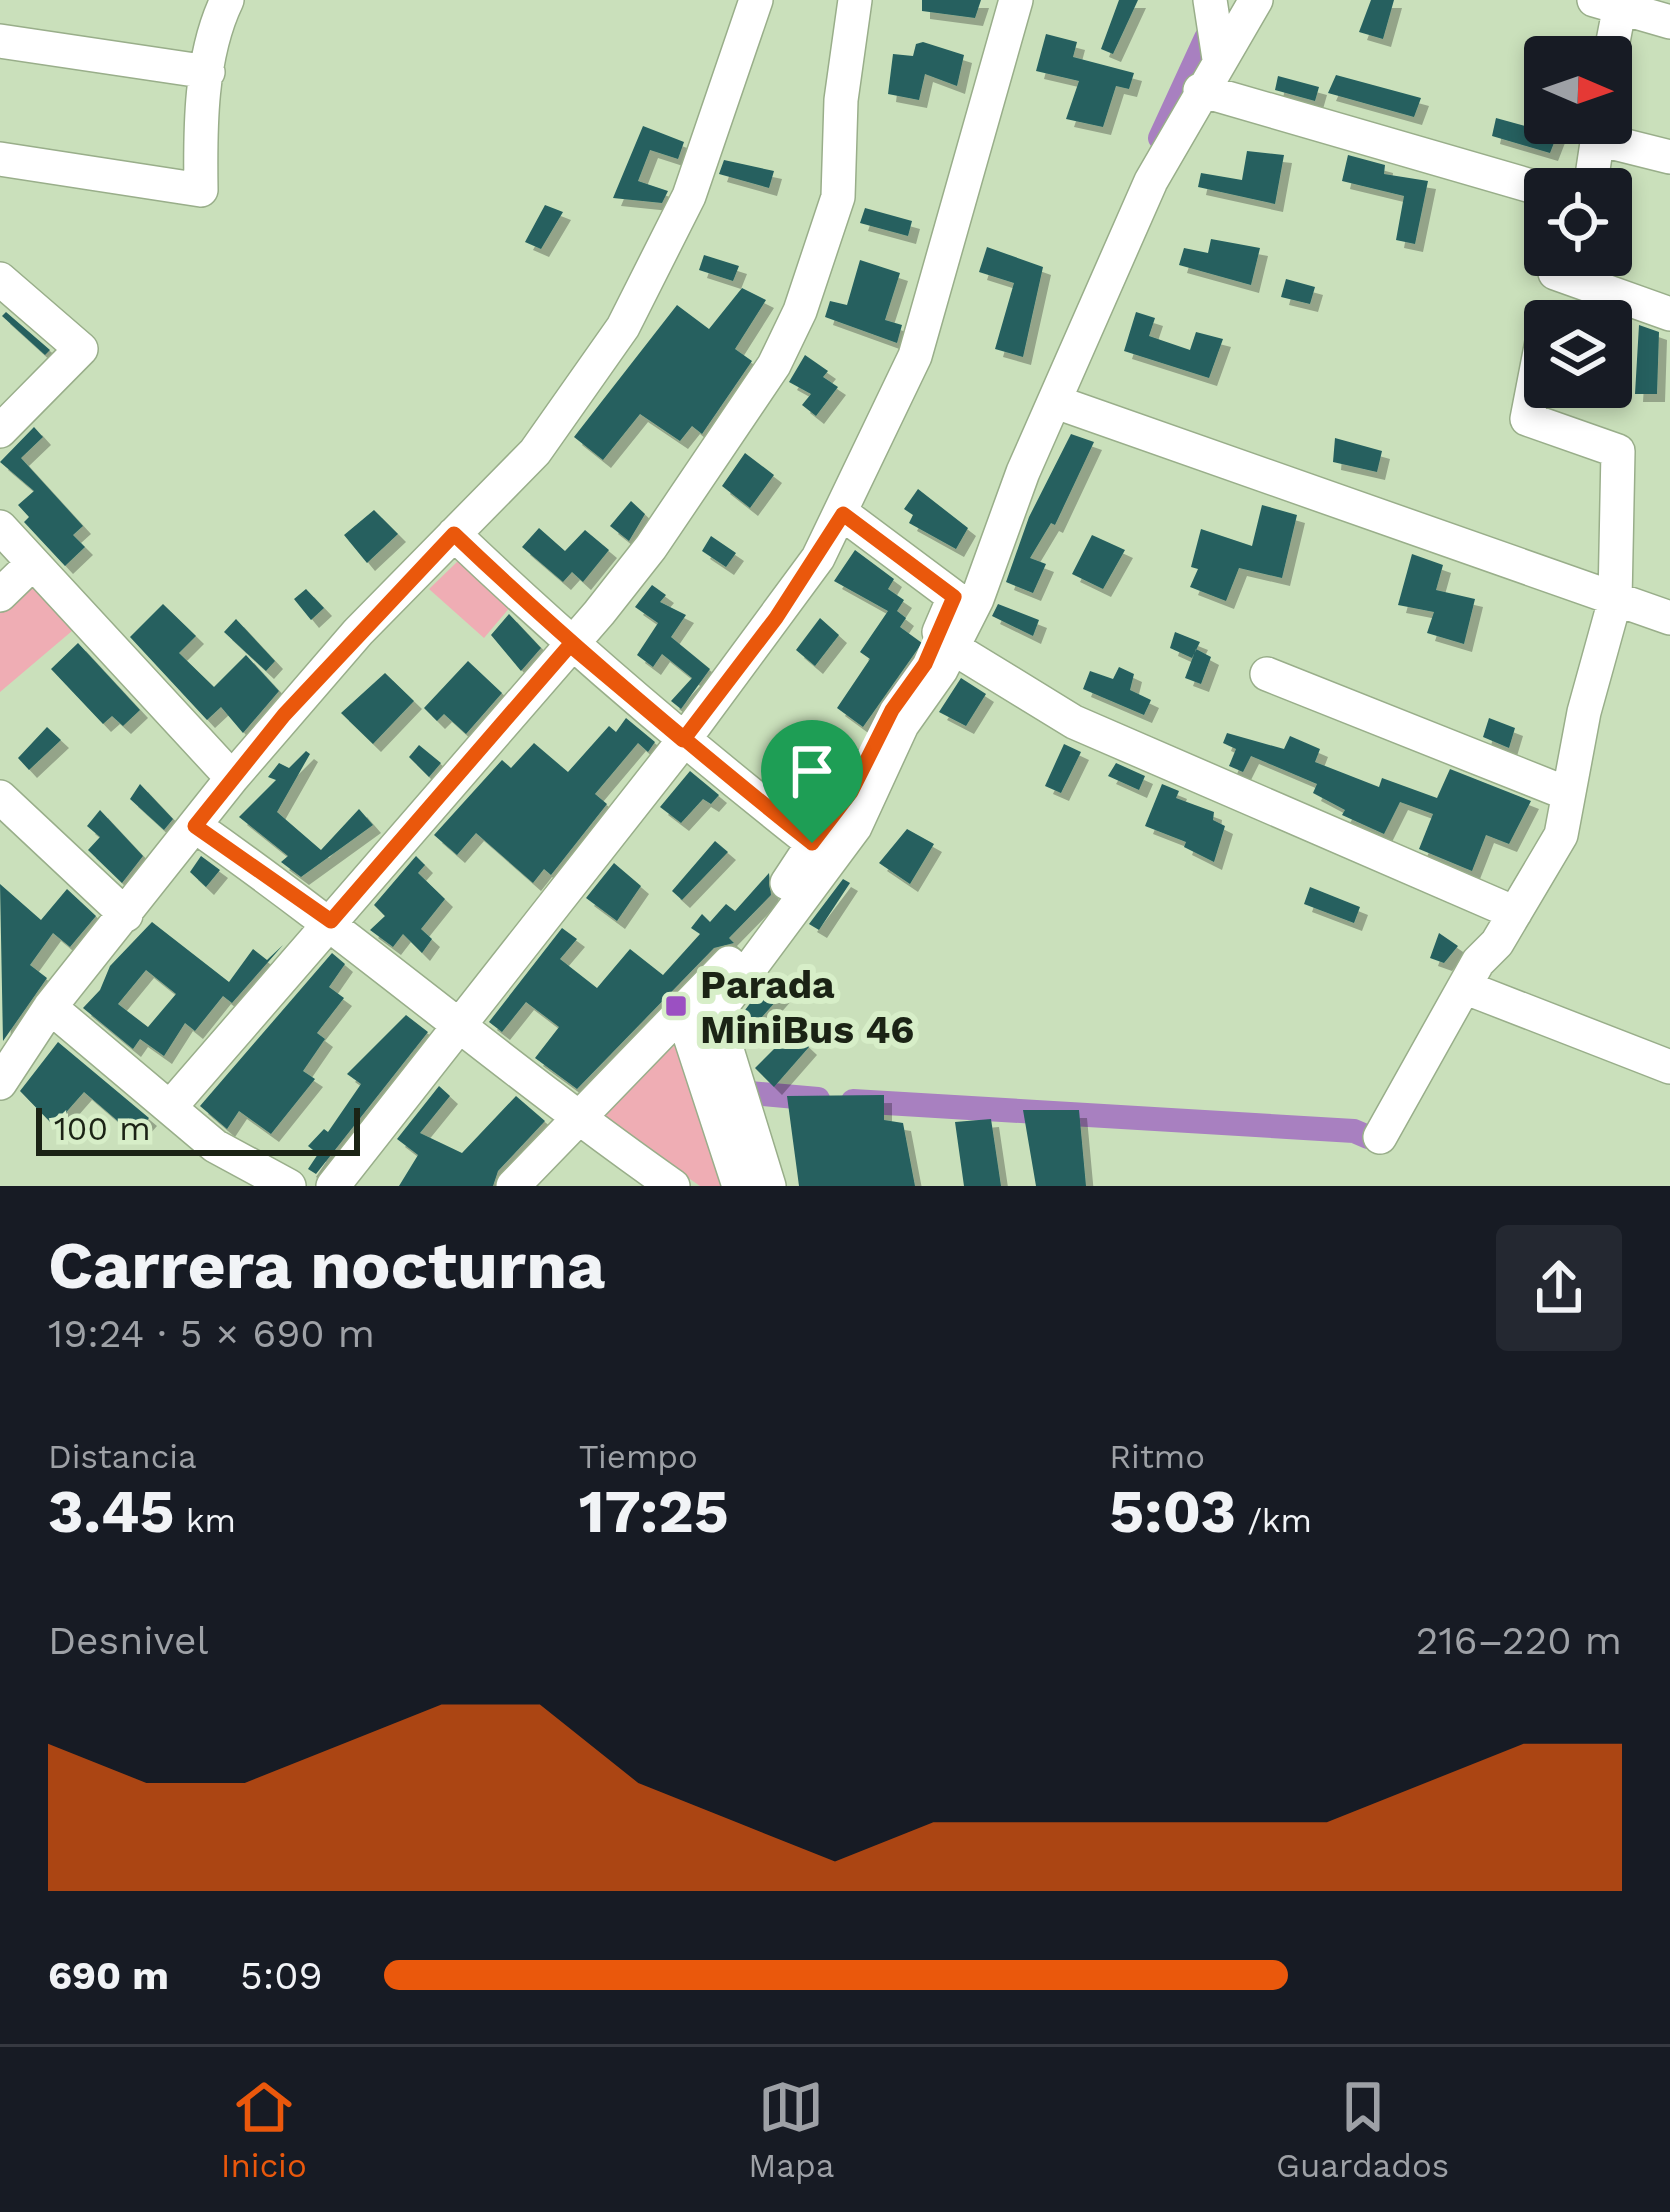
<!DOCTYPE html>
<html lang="es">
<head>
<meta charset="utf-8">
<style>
	:root { --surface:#171b24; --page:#242831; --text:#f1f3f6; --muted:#9ea1a6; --line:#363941; --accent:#ea580c }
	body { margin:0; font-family:"Work Sans",sans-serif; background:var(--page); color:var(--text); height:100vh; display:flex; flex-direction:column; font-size:45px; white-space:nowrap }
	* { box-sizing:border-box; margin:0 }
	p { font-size:39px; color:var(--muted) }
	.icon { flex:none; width:66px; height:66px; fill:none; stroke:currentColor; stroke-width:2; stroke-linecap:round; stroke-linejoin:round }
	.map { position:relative; height:1186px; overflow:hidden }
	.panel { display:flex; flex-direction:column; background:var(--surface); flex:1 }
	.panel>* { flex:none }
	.needle { width:78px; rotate:92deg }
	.controls { position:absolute; left:1524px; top:36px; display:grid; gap:24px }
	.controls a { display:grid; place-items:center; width:108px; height:108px; border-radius:12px; background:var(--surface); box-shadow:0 6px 18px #0003; font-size:60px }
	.scale { position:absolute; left:36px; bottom:30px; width:324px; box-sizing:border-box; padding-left:12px; border:6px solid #1b2315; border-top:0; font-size:33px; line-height:42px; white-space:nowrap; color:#1b2315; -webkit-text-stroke:9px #d7eec8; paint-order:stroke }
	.pin { position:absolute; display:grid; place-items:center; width:102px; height:102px; color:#fff; margin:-123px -51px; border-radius:50% 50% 50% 0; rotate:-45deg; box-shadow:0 0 12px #0007 }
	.pin .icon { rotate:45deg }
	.round { display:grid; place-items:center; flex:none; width:126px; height:126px; border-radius:12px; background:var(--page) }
	.overview { display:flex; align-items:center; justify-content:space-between; height:204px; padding:0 48px }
	h1 { font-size:66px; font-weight:700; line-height:90px }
	.stats { display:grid; grid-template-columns:repeat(3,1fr); gap:18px; height:204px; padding:12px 48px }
	.stats div { display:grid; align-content:center }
	.stats b { font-size:60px; font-weight:700 }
	.stats small { font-size:33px; font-weight:400 }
	.stats p { font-size:33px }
	.chart { height:336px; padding:24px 48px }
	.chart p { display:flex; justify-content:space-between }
	.chart svg { width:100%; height:216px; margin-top:12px; fill:var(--accent); opacity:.7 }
	ul { padding:0 48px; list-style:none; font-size:39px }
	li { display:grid; grid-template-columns:192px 144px 1fr; align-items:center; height:90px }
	li i { height:30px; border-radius:15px; background:var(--accent) }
	.tab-bar { display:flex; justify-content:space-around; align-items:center; height:168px; border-top:3px solid var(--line); background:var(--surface); font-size:33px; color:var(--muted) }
	.tab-bar a { display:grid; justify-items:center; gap:6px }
	.tab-bar .on { color:var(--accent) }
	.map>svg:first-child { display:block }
	.green { fill:#efadb4 }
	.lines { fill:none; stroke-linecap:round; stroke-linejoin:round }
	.canal { stroke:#a880c0; stroke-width:24 }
	.building { fill:#25615f; fill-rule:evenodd; filter:url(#shadow) }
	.minor-casing { stroke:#99ae8a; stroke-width:36 }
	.minor { stroke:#fff; stroke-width:33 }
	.route-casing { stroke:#fff; stroke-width:24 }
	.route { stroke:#ea580c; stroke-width:15 }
	.poi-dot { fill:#9b50c2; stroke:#d7eec8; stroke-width:4.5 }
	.labels { text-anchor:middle; stroke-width:12; stroke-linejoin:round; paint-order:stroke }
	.poi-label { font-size:39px; font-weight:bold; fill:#1b2315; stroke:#d7eec8; text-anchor:start }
</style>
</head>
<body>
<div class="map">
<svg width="1670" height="1186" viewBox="0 0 1670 1186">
	<defs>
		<filter id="shadow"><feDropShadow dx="8" dy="8" stdDeviation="0" flood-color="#0004"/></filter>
	</defs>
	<rect width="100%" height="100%" fill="#cae0bb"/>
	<!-- green -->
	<path class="green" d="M458,561L511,606L484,638L429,589Z
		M32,582L72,631L0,692V607Z
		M676,1044L728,1186H700L606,1121L605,1110Z"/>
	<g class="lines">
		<!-- canal -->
		<path class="canal" d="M1160,138L1206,38
			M728,1091L818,1099
			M853,1101L1354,1131L1368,1137"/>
	</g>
	<!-- building -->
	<path class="building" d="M922,0H981L975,18L922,11Z
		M1119,0H1138L1113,54L1101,49Z
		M1371,0H1394L1383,39L1359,32Z
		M1046,34L1077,42L1073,57L1134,73L1129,89L1116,86L1103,127L1066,119L1079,81L1036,71Z
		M923,42L964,55L957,86L925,74L919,100L888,94L893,54L913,56L916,44Z
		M1336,75L1421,98L1414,117L1328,93Z
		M1278,76L1319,87L1315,101L1275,90Z
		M1496,118L1557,135L1550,153L1492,136Z
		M643,126L684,142L678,159L650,150L638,181L668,191L662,203L613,198Z
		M1247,151L1284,155L1275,204L1198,187L1201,173L1242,180Z
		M1348,155L1385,165L1384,174L1428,181L1415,244L1396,240L1404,196L1342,181Z
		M724,160L774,171L769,188L719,174Z
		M545,205L563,212L541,249L525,242Z
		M865,208L912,221L908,236L860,223Z
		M1211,239L1260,248L1251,285L1179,265L1184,248L1208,253Z
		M987,247L1043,267L1023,357L995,349L1014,283L979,272Z
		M704,255L739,266L733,281L699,270Z
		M860,260L900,273L885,320L902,325L897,343L825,317L830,301L847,305Z
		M1286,279L1315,287L1310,304L1281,297Z
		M742,288L766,300L735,349L752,361L702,434L692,426L680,441L640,414L603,460L574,437L677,305L709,329Z
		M6,312L50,350L45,355L2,316Z
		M1136,312L1155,318L1149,336L1190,350L1196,332L1223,339L1209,378L1124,351Z
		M1639,325L1659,332L1657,394H1635Z
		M805,355L828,371L823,377L838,387L816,416L802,405L811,394L789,382Z
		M34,427L43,437L21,458L83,526L73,535L85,547L65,566L24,522L29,517L18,505L34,491L0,462Z
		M1071,434L1094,442L1055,525L1051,523L1030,558L1046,564L1033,593L1006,582L1029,517Z
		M1335,438L1382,451L1377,472L1333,462Z
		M745,453L774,475L750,508L722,486Z
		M918,489L968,528L956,549L909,523L913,515L904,509Z
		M631,501L645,514L629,541L610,526Z
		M1262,505L1297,515L1282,578L1239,568L1226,601L1190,587L1198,569L1191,567L1201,529L1252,546Z
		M374,510L398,534L367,563L344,535Z
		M539,528L565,551L585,530L609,550L583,582L572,572L563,582L522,547Z
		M1092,535L1125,550L1103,589L1072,574Z
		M711,536L736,553L726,567L702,551Z
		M855,550L894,579L888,589L904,600L897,611L906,618L900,627L922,643L863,727L837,708L870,659L860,652L888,611L834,581Z
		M1412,554L1443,565L1436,590L1475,599L1464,644L1427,633L1434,612L1398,605Z
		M652,585L666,595L660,602L686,615L671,637L710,669L681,709L671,701L692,678L662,654L653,667L637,655L658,623L635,607Z
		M306,589L324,608L311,620L294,599Z
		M163,604L196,636L179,653L214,687L246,655L279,691L243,733L221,707L207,720L130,637Z
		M998,604L1039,620L1033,636L992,616Z
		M509,614L541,648L521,671L491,635Z
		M820,618L839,635L815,666L796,650Z
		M236,619L275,661L266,671L224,632Z
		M1175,632L1200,642L1192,658L1170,648Z
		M78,643L140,710L123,726L112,716L103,724L51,669Z
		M1196,649L1211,657L1201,684L1185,678Z
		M468,661L502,693L466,734L444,714L437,721L424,708Z
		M1119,667L1134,674L1130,690L1151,700L1144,715L1083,689L1090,671L1113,679Z
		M385,673L414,701L373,744L341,713Z
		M961,678L986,694L966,726L939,712Z
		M626,718L655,742L648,752L638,743L595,794L607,804L551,875L544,869L533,883L476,833L457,855L434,835L502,760L511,768L534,743L568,772L609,726L616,732Z
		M1489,718L1515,728L1509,748L1483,737Z
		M47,727L61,740L29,770L18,758Z
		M1227,733L1284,749L1290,736L1320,749L1315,762L1379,787L1382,778L1437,798L1450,769L1531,801L1509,844L1486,835L1472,871L1419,849L1433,814L1400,802L1384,834L1342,815L1345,810L1313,793L1317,784L1251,756L1243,772L1229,766L1236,749L1223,743Z
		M1064,744L1081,752L1061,793L1045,786Z
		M419,745L441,763L429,777L409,757Z
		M306,751L310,754L277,812L321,850L359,809L373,825L301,877L281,862L288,856L239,817L276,780L268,777L279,763L289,768Z
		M1116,763L1145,776L1139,790L1108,776Z
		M690,771L719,795L711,804L703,799L681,823L660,807Z
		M140,784L173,819L164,830L130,799Z
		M1162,784L1179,791L1176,798L1214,812L1213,820L1225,826L1214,862L1184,847L1186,842L1145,826Z
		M100,810L143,856L122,883L88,850L100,837L87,826Z
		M907,829L934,844L910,884L879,863Z
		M715,841L728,852L682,900L672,891Z
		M201,856L220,870L206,887L190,872Z
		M416,856L425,865L418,873L445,899L421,929L432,939L422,953L403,934L393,947L370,930L385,916L374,905Z
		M614,863L641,886L617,921L586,898Z
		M769,873L771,895L729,938L734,943L714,948L577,1089L535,1058L559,1027L526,1002L502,1032L489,1022L562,928L577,939L560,959L597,988L630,949L663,975L700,934L691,928L702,914L710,922L726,904L735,911Z
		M843,879L850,883L819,930L809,924Z
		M0,884L41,920L67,889L96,916L70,947L53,933L30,965L47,978L3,1041Z
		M1310,887L1360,907L1354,923L1304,904Z
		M152,922L229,982L253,949L267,960L283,945L232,1003L223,996L195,1031L185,1023L164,1056L140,1039L133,1049L83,1008L100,990L110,966ZM146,970L176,994L148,1027L118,1004Z
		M1439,933L1458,946L1444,963L1430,958Z
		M332,953L345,964L329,987L344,998L317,1033L325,1039L303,1071L315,1079L271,1134L239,1111L227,1129L200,1106Z
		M770,977L786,990L745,1036L739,1018Z
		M406,1015L428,1032L316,1174L308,1169L318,1154L308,1146L324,1129L328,1132L361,1084L347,1074Z
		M792,1031L809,1047L774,1087L755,1068Z
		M58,1042L149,1118L134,1135L84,1092L54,1126L20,1091Z
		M439,1086L450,1096L420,1133L462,1153L516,1096L545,1121L498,1171L493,1186H399L418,1155L397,1139Z
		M884,1095V1120L903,1123L915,1186H799L787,1096Z
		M1023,1110H1079L1086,1186H1036Z
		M991,1119L1001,1186H964L955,1122Z"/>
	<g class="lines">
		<defs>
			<path id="minor" d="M1210,0L1219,59
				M1594,0L1670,22
				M0,41L208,72
				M1610,57L1621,0
				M1200,90L1545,190
				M1598,139L1670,157
				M0,159L201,190C200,128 200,56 227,0
				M1590,189L1600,123
				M1555,273L1670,314
				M0,279L81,349L0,431
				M1056,402L1670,618
				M843,514L954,597L939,632
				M0,527L232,778
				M454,534C569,644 688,745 812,843L835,847
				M0,595L33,563
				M950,646L1074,722L1515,913
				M1267,674L1566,793
				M0,797L126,915
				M195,826C359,941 509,1071 673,1186
				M787,883L864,766
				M1464,987L1670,1067
				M50,1007L215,1146L289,1186
				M683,1015L739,1186
				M0,1083L50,1007L232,778L358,632L535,452L623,327L689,196L756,0
				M172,1105L599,613L651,547L774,365L800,311L838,197L841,100L855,0
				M1380,1137L1478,962L1497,943L1561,835L1584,712L1615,600L1618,451L1527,419L1545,326
				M333,1186L683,741L818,558L915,356L1016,0
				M513,1186L729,963
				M769,1186L716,1014L855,827L902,725L941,670L977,599L1023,472L1151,181L1256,0"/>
		</defs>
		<!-- minor casing -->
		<use href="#minor" class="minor-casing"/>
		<!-- minor -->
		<use href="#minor" class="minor"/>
	</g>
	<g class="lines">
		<defs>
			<path id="route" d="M812,843C688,744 569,644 454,534L284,715L195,826L331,921L570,645L683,740L776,618L843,514L954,597L925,664L892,710L851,792L812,843"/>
		</defs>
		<!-- route casing -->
		<use href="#route" class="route-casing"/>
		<!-- route -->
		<use href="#route" class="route"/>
	</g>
	<!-- markers -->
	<rect class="poi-dot" x="664" y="994" width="24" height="24" rx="6"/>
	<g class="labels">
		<!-- poi labels -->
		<g class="poi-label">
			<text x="700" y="998">Parada<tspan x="700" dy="45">MiniBus 46</tspan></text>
		</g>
	</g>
</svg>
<div class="controls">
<a><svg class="needle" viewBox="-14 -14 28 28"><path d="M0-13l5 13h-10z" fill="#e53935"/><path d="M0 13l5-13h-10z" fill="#9ea1a6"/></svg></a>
<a><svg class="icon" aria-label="locate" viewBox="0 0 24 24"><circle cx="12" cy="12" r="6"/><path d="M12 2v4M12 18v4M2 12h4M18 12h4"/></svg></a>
<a><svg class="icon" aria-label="layers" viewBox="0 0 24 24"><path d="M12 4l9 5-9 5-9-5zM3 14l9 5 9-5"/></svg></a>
</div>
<div class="scale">100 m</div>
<div class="pin" style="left:812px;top:843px;background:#1e9e55"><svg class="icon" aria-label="arrive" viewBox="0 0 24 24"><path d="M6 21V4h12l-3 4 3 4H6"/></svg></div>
</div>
<section class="panel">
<div class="overview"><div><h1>Carrera nocturna</h1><p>19:24 · 5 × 690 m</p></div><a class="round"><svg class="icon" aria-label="share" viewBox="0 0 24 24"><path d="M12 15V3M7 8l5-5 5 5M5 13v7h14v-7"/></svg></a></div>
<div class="stats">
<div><p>Distancia</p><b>3.45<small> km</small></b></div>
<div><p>Tiempo</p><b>17:25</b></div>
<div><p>Ritmo</p><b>5:03<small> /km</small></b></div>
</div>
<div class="chart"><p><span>Desnivel</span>216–220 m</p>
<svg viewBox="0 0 160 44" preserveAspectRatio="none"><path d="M0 44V14L10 22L20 22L30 14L40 6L50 6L60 22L70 30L80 38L90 30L100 30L110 30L120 30L130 30L140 22L150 14L160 14V44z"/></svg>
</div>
<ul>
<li><b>690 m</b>5:09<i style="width:73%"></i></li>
</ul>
</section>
<nav class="tab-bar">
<a class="on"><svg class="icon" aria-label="home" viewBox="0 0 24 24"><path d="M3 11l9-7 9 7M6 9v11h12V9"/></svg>Inicio</a>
<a><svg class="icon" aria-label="map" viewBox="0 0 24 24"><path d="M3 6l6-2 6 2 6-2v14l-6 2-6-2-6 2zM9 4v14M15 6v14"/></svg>Mapa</a>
<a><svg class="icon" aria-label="saved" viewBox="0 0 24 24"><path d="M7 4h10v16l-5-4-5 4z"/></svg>Guardados</a>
</nav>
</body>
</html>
